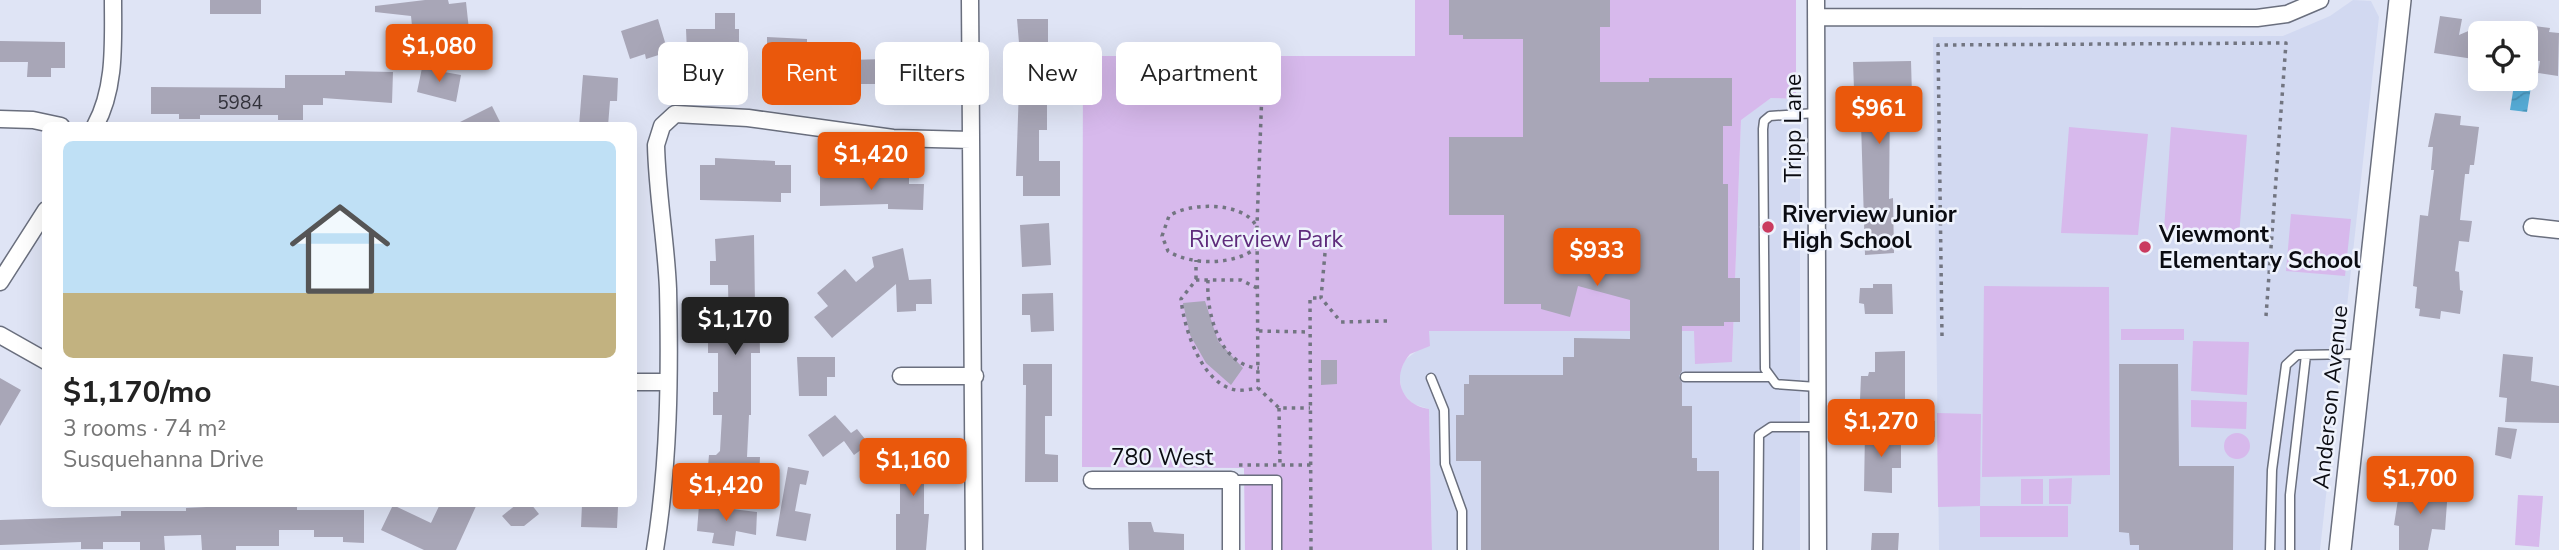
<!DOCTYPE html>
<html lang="en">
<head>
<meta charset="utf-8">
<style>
	:root { --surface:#fff; --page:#f2f2f2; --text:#222; --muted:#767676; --accent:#ea580c }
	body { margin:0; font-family:"Nunito Sans",sans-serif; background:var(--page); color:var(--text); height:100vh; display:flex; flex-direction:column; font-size:26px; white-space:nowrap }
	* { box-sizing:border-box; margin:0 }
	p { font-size:23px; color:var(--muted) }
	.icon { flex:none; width:38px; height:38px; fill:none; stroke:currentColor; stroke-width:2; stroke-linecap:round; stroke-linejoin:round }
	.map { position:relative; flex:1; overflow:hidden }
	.drawer { position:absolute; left:42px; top:122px; width:595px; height:385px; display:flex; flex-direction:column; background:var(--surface); border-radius:10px; box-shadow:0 7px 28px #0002 }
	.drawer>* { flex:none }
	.hud { position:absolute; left:658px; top:42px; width:665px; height:63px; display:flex; gap:14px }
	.tools { position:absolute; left:2468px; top:21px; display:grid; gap:14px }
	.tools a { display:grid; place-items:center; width:70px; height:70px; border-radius:10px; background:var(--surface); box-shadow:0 7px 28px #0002; font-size:35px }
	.price { position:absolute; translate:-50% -60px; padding:0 16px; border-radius:7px; background:var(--accent); color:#fff; font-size:23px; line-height:46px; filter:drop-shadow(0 2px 4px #0008) }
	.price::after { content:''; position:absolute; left:50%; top:42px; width:21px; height:16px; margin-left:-10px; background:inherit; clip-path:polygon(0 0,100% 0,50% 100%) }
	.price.on { background:#222; color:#fff }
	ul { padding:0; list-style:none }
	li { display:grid; align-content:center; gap:14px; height:371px; padding:0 21px }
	li span { display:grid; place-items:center; height:217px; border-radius:10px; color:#555 }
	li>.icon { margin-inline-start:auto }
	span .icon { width:126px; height:126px; fill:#fffc; stroke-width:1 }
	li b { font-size:30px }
	.pill { padding:0 24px; border-radius:10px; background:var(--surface); box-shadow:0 7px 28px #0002; font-size:24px; line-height:63px }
	.pill.on { background:var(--accent); color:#fff }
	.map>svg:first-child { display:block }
	.built { fill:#d2d9f1 }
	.park { fill:#d7b9ec }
	.water { fill:url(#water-waves) }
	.building { fill:#a8a6b7 }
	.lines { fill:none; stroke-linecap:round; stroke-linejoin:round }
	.lane-casing { stroke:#6a6f7e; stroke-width:11 }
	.street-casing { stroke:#6a6f7e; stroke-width:19 }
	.secondary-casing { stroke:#6a6f7e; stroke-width:24 }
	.path { stroke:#727581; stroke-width:3.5; stroke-dasharray:3.5 5; stroke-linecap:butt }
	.lane { stroke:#fff; stroke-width:8 }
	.street { stroke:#fff; stroke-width:16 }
	.secondary { stroke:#fff; stroke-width:21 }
	.poi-dot { fill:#ca3b60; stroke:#eef2fc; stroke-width:2.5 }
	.labels { text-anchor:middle; stroke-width:5; stroke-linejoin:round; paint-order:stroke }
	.number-label { font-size:19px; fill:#32323b }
	.street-label { font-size:23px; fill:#0b0c12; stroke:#eef2fc }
	.poi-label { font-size:23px; font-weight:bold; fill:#0b0c12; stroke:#eef2fc; text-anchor:start }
	.park-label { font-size:23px; fill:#5e2b7b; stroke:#eef2fc }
</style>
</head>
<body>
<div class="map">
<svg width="2559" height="550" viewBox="0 0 2559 550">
	<defs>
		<pattern id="water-waves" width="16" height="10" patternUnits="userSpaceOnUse" patternTransform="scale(1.75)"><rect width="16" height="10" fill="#57aed9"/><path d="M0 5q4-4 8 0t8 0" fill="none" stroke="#4a94b9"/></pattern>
	</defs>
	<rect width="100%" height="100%" fill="#dfe4f5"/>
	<path class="built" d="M2353,0L2371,1L2379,17L2320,550H1939L1933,37L2283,36L2330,16Z
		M1771,98L1796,99L1800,124V550H1432L1429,409L1413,404L1402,392L1399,374L1405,360L1422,347L1429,331H1694L1732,362L1741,119Z"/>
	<path class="park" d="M1415,0H1796V99L1771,98L1741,120L1732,362L1695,364L1694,331H1429L1430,346L1410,354C1391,376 1400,405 1429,409L1432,550H1245L1244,468L1082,467L1083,56H1415Z
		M2069,127L2148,134L2138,235L2061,233Z
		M2171,127L2247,135L2239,236L2164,230Z
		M2291,214L2351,219L2345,276L2286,271Z
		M1984,286L2109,287L2110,475L1982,477Z
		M2121,329H2184V340H2121Z
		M2193,341L2249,342L2247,395L2191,391Z
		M2191,400L2247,402L2246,429L2191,427Z
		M1937,413L1981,414L1980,506H2068V537H1980V506L1938,507Z
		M2224 446a13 13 0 1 1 26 0a13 13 0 1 1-26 0Z
		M2072,478L2071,504H2049V479Z
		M2021,479H2043V504H2021Z
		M2518,495L2543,496L2539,547L2515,545Z"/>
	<path class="water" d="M2525,73L2533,74L2527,112L2510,110L2515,79H2525Z"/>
	<path class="building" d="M210,0H261V14H210Z
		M425,0H448L449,4L466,2L469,30L413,36L411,16L375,12V6Z
		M1449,0H1610V27H1600V82H1649V78H1732V126H1723V184H1728V278H1740V322H1724V326H1682V371L1679,376L1682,383V406H1692V458H1697V471H1719V550H1481V461H1456V415H1464V384H1469V375H1563V357H1574V338L1630,339V300L1578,286L1570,317L1541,309V304H1504V215H1449V137H1523V39H1463V35H1449Z
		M715,13H735V29H739V59H715V56H705V53H687L686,29H715Z
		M2440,16L2462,19L2459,35L2480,26V60L2434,53Z
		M658,19L668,52L646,59L645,54L630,59L621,31Z
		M1017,19H1048V54L1020,55Z
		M2527,25L2550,28L2549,32L2559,33L2558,76L2538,73L2540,61L2525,59Z
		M767,37L807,39V49H851V60L884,59V54L926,55V89H907V94L883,93V84H826V73L784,71V63H767Z
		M0,41L65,42V68H51V77H27L28,62H0Z
		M1911,61L1912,96H1890L1889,199L1893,198L1894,253L1865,255L1860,89H1854L1853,62Z
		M422,68L461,75L456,102L417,92Z
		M345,71L393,72L392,103L323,98V105H303V120H278V115H200V119H179V114H151V87L285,88V75H345Z
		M583,75L618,78L617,101H610L608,126H579Z
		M1019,87H1047V130H1039V161H1060V196H1023V176H1016Z
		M492,106L502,126H452Z
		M2435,113L2461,116L2460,125L2479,127L2474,165H2470L2469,174H2465L2460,220L2472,221L2469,242L2459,241L2455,271L2459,272L2460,290L2463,291L2460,314L2441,311L2440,319L2419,316L2420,309L2415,308L2417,287L2413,286L2420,215L2428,216L2434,170H2431L2433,147H2428Z
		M715,158L775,161V165H791V193H781V202L700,200V165H715Z
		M820,176L909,178V184H924L923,210L888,209V204L820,206Z
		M1049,223L1051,265L1022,267L1020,225Z
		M754,235L755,306H759L760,353H751V415H749L747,457H760L759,480L707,477L709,455H716L720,451L722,415H713V392H718V353H708V328H729L728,285H710V261H716L715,239Z
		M903,248L909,280L931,279L932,304H916V311L897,312L896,284L832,338L814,317L828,306L817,293L845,269L856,282L874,267L872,257Z
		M1873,284H1892L1893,314H1865L1864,304L1859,303L1860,288H1873Z
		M1053,293L1054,331L1031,332L1030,315H1022V294Z
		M1205,301L1218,341L1243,368L1231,385L1206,363L1190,335L1183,303Z
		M1905,351V400H1860L1861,376H1868L1869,372H1875V352Z
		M2503,354L2533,357L2531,381L2559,386V423L2505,422L2507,398L2499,397Z
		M797,357H835V377H827V396H799Z
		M1321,360H1337V384L1321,385Z
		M1023,364H1052V416H1045V454L1058,455V482H1025L1026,385H1023Z
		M2119,364H2178L2179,466H2234L2233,550H2139V545H2130L2129,533L2119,532Z
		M0,378L21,390L0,426Z
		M835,415L851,433L857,429L869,444L854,455L844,441L823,457L808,435Z
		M1908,420L1935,421V437L1907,436Z
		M2498,427L2517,429L2511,459L2495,455Z
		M1901,430V468H1892V493L1864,491L1865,431Z
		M900,444H930V468L928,479H924V514H929L926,550H896V514H900Z
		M788,467L809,471L806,485L800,484L795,511L811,514L806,541L776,536Z
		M2408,485L2448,489L2445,530L2432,529L2428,550H2399V526L2394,525L2399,493H2407Z
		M440,504H477L456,550H424L381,530L393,505L431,523Z
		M517,504H531L539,514L524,526H511L502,516Z
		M582,504L618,507L617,528L581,527Z
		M247,505L297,506V510H364V543L343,542V537H314V530H279V546H236V550H202L201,535L164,536L165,550H140V542H103V549H81V542L0,545V520L121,516V511H186V508Z
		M699,505L757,512L756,535L736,531L734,546L712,543L714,533L697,531Z
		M1128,522H1151L1154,532L1184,534V550H1129Z
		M1872,533H1899L1898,550H1871Z"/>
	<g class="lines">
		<defs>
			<path id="lane" d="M1816,113L1770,116L1764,121L1763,129L1765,369L1776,384L1817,387
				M1685,377H1768
				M1431,378L1444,410L1445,464L1462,511V550
				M1231,480H1277V550
				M1758,550L1759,435L1771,427H1817
				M2270,550L2272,470L2286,365L2297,355L2359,354
				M2290,550V495L2306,355"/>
			<path id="street" d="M970,0L974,550
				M1816,0L1818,550
				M1816,17L2257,18L2287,14L2320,0
				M0,119L33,120L61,126
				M95,126C116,88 113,42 113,0
				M2532,227L2559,230
				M0,282L46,210
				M0,335L46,361
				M901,376H975
				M634,382H668
				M1092,480H1231V550
				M655,550C669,464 670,376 668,289C666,241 657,193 656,145L662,126L675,114L748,118L893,138L971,140"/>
			<path id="secondary" d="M2340,550L2400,0"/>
		</defs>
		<use href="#lane" class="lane-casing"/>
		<use href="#street" class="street-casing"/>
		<use href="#secondary" class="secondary-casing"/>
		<path class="path" d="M1205,59L1263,63L1257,225L1258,388L1279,408H1310
			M1255,224C1241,202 1190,202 1169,216L1162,236L1168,251C1191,266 1235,265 1256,248
			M1325,253L1321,298L1341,322L1387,321
			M1196,279V260
			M1208,280C1206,312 1219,366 1259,368
			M1257,288L1241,280H1196L1181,299C1184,328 1201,384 1236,390C1243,391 1252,389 1258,388
			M1259,331L1309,332
			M1942,336L1938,45L2286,43L2266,316
			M1279,408L1280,465
			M1239,465H1311
			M1311,550L1310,298H1321"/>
		<use href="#lane" class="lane"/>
		<use href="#street" class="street"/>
		<use href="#secondary" class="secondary"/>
	</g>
	<g class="poi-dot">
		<circle cx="1768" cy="227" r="7"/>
		<circle cx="2145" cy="247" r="7"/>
	</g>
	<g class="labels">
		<g class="number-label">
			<text x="240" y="109">5984</text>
		</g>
		<g class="street-label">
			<text transform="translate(1793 128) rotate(-90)" y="8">Tripp Lane</text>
			<text transform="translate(2330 397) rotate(-84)" y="8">Anderson Avenue</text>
			<text x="1162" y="465">780 West</text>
		</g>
		<g class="poi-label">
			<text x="1782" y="222">Riverview Junior<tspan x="1782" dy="26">High School</tspan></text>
			<text x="2159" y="242">Viewmont<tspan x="2159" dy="26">Elementary School</tspan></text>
		</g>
		<g class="park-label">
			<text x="1266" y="247">Riverview Park</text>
		</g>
	</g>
</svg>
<div class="tools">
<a><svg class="icon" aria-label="locate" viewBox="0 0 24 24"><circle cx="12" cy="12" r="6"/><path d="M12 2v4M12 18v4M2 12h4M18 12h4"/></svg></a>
</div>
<b class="price" style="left:439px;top:84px">$1,080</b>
<b class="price" style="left:1879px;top:146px">$961</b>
<b class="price" style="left:871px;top:192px">$1,420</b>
<b class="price" style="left:1597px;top:288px">$933</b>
<b class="price on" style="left:735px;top:357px">$1,170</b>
<b class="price" style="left:1881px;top:459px">$1,270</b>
<b class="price" style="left:913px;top:498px">$1,160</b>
<b class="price" style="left:2420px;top:516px">$1,700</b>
<b class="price" style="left:726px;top:523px">$1,420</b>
<div class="hud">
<a class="pill">Buy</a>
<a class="pill on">Rent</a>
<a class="pill">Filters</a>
<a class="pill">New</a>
<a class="pill">Apartment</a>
</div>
<section class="drawer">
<ul>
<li><span style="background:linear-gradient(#bfe0f5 70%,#c2b280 0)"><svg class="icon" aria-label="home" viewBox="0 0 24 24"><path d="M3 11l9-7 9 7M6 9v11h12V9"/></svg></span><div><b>$1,170/mo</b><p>3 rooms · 74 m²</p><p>Susquehanna Drive</p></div></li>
</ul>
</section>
</div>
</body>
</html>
